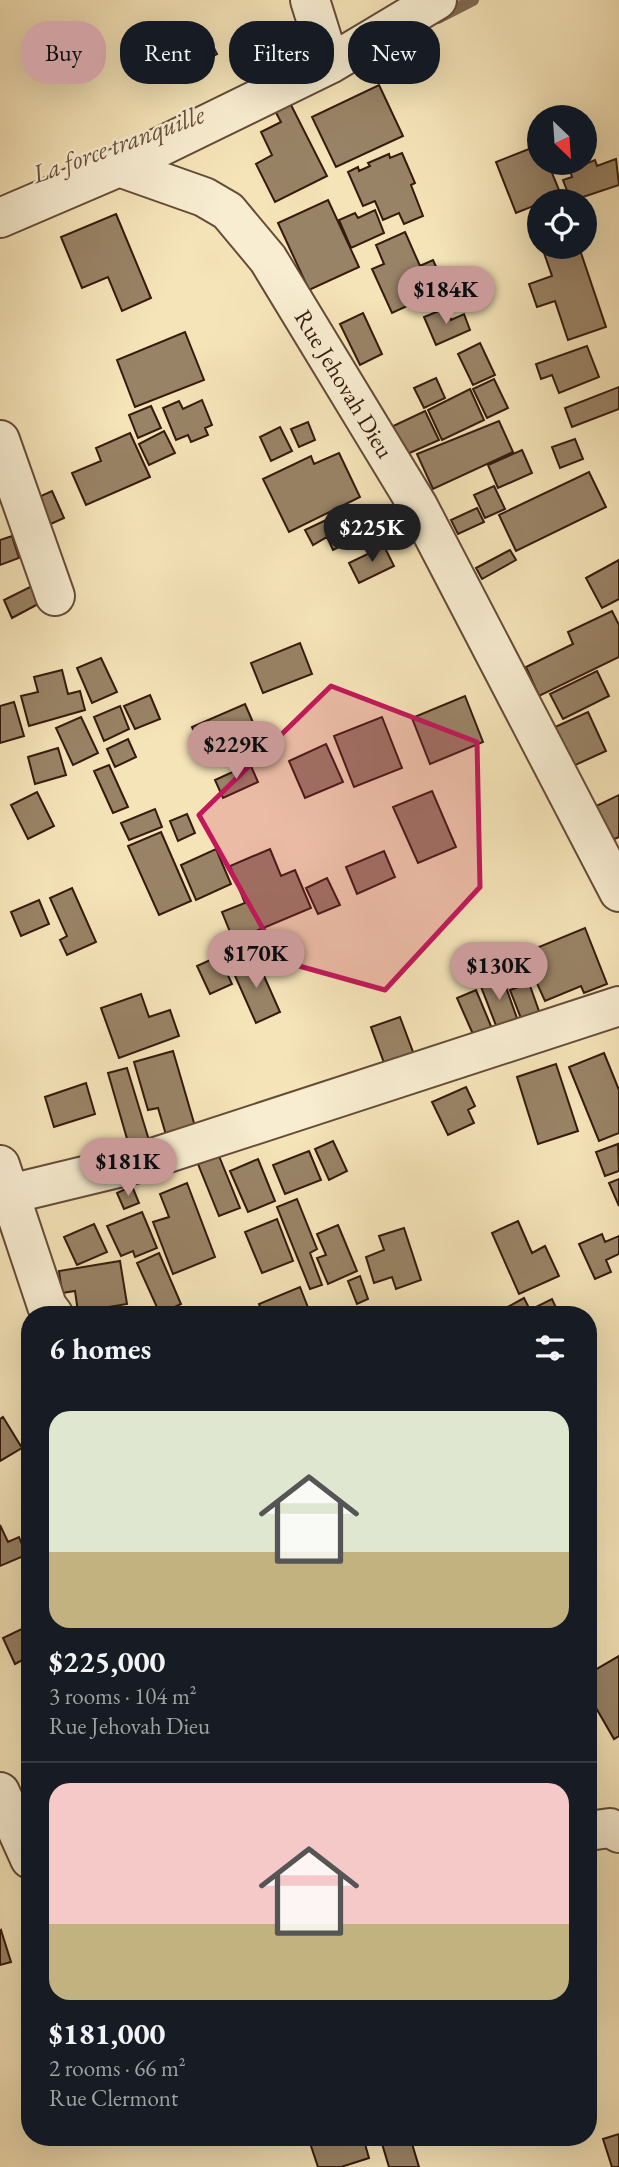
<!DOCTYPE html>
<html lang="en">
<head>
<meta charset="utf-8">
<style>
	:root { --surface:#171b24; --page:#242831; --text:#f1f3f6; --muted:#9ea1a6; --line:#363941; --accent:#c59692 }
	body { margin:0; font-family:"EB Garamond",serif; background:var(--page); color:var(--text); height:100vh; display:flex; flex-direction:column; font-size:26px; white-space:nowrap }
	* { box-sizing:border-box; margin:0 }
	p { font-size:23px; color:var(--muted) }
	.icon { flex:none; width:38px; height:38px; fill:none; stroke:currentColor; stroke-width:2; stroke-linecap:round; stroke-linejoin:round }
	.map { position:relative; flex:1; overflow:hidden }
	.details { position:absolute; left:21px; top:1306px; width:576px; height:840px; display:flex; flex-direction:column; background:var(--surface); border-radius:28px; box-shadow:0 7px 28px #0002 }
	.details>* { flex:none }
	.guide { position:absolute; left:21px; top:21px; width:578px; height:63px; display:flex; gap:14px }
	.needle { width:46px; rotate:155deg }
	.tools { position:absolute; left:527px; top:105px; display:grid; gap:14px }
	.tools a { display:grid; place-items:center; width:70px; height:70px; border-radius:50%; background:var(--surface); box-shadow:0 7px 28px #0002; font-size:35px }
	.price { position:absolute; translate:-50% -60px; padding:0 16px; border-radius:24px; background:var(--accent); color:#111; font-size:23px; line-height:46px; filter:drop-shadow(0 2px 4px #0008) }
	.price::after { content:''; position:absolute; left:50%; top:42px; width:21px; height:16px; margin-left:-10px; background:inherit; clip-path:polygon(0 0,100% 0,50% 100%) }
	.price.current { background:#222; color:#fff }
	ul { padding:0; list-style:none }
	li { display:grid; align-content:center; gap:14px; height:371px; padding:0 28px }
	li+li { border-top:2px solid var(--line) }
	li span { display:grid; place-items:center; height:217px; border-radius:21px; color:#555 }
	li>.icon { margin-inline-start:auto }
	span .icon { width:126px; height:126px; fill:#fffc; stroke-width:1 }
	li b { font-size:30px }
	h2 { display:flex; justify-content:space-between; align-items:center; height:84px; padding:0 28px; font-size:30px }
	.pill { padding:0 24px; border-radius:28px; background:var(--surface); box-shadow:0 7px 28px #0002; font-size:24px; line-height:63px }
	.pill.current { background:var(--accent); color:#111 }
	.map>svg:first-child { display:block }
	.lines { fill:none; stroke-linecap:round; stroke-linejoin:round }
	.stream { stroke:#816a51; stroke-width:12 }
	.building { fill:#998366; stroke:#351a0d; stroke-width:2 }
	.minor-casing { stroke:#654c38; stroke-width:42 }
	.minor { stroke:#f8edd1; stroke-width:38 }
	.marked { fill:#c2185b; fill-opacity:0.2; stroke:#c2185b; stroke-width:5; stroke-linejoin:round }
	.labels { text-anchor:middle; stroke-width:5; stroke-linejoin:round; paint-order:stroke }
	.street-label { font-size:24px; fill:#351a0d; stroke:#f8edd1 }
	.water-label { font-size:26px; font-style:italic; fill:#684f3a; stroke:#f8edd1 }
</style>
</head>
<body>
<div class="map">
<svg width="619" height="2167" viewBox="0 0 619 2167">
	<rect width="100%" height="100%" fill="#f5e4b8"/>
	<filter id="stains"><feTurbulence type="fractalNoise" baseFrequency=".00286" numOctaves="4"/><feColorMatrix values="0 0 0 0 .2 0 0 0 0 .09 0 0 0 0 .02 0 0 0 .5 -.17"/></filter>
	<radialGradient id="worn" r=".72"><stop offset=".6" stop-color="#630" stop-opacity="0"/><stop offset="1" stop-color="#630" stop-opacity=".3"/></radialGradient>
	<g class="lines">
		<path class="stream" d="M438,18L473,0"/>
	</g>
	<path class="building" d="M210,40L217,54L183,72L176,58Z
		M379,85L403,136L336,167L312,117Z
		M289,101L327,176L275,202L256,164L272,155L261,132L281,122L274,109Z
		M539,145V163H548L561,195L516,213L496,162Z
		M402,153L415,183L411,185L423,216L404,224L399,213L383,220L375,201L363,206L348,172L358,167L359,171L370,166L368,163L389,154L390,158Z
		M616,159L619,185L571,201L563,180L572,177L570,170L595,160L597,166Z
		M328,200L359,267L309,290L278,223Z
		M375,210L384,233L351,248L339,220L355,213L358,218Z
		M116,214L151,298L122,311L108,277L82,288L61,237Z
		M405,232L420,266L433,260L446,288L392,313L372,269L384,264L376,245Z
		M564,247H579L606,327L568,340L555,301L537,307L529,284L552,276L544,253Z
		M446,308L451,320L464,314L470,330L436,345L424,317Z
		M363,313L382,354L360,365L340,324Z
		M185,332L204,380L135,407L117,360Z
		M480,343L495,375L473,385L458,354Z
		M587,346L599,377L559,393L552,375L541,379L536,364Z
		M436,378L445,398L424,408L414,388Z
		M494,379L508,408L487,418L473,389Z
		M619,387V409L572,427L565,408Z
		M470,389L484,420L442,440L428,410Z
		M202,400L212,425L205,428L208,435L191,442L188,435L176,440L163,408L179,401L183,409Z
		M151,406L161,428L138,438L129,415Z
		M425,411L439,440L403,456L389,428Z
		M499,421L513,452L433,489L417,454Z
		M308,422L315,440L299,447L291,429Z
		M280,427L292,451L271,461L260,437Z
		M164,431L175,453L149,465L139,444Z
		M130,433L150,477L86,505L72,473L101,461L96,448Z
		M575,439L583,459L560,468L552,447Z
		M522,450L532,473L498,488L488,465Z
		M339,453L360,497L289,532L263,479L311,456L314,464Z
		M589,472L606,507L516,551L499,515Z
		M494,486L505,509L485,518L474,495Z
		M52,491L64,518L42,528L30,501Z
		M477,508L484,522L458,534L451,520Z
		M347,510L355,527L370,519L376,529L333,550L327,537L313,545L305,530Z
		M12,536L19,558L0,565V540Z
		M384,546L394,566L359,583L349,563Z
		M510,550L516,560L482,579L476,568Z
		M619,560V599L602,608L586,578Z
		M32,586L40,603L12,618L4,600Z
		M612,611L619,625V657L539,696L526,667L573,644L568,632Z
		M300,643L312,674L263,693L251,663Z
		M101,658L117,692L92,703L77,668Z
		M62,670L68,694L80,691L85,710L29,726L21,696L38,692L34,677Z
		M597,671L609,696L563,719L550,694Z
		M150,695L160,719L135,729L124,706Z
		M465,696L483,742L430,764L412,718Z
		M14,702L24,736L0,743V706Z
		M245,704L255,727L201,750L192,727Z
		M120,706L129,729L104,741L94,717Z
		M588,712L606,751L562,771L544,732Z
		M81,717L98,753L73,765L56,728Z
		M382,717L402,768L354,787L334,736Z
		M128,739L136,757L115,767L107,749Z
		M326,744L343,782L305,798L289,761Z
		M58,748L66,775L35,784L28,757Z
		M250,764L258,782L223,798L215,780Z
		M109,765L128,807L113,813L94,771Z
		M432,791L456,847L418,863L393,807Z
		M37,792L54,826L28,839L11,805Z
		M619,795V837L608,842L592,808Z
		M155,809L162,827L129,840L121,823Z
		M187,814L195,833L178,841L170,821Z
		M161,832L191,901L159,915L128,846Z
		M216,849L231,884L196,900L181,865Z
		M270,849L281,876L295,870L311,908L256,931L264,949L241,959L222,912L245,903L230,866Z
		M384,851L395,877L357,894L346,867Z
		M327,878L340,905L318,914L306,888Z
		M72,888L96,942L67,955L60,940L67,936L50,898Z
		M39,900L49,924L21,936L11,912Z
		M585,928L607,984L584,993L581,986L545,1001L535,979L515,987L505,961Z
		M219,956L232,984L210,994L197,966Z
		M497,956L503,972L483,979L477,964Z
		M256,958L280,1012L256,1023L232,969Z
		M502,976L518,1021L497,1028L480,984Z
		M529,983L540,1014L522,1021L510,990Z
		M476,990L498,1043L480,1050L457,998Z
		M141,994L149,1017L170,1010L179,1036L119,1058L101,1008Z
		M400,1017L416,1060L387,1071L371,1027Z
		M173,1051L199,1140L170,1148L158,1108L148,1110L134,1062Z
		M604,1053L619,1090V1133L599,1141L569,1067Z
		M556,1064L578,1131L538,1144L517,1077Z
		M127,1068L152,1150L132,1156L108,1073Z
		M86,1083L95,1114L54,1127L45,1097Z
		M466,1087L475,1106L468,1110L474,1123L448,1135L432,1102Z
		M333,1141L347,1171L329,1180L315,1149Z
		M618,1144L619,1171L605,1176L596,1152Z
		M309,1151L321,1180L285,1194L273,1165Z
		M219,1156L240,1208L219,1216L198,1164Z
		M258,1159L275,1201L248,1212L230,1171Z
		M619,1179V1206L609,1183Z
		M187,1183L215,1257L173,1274L153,1222L169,1217L160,1194Z
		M132,1186L139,1203L124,1209L117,1193Z
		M297,1199L317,1249L310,1253L322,1285L310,1289L277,1207Z
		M142,1212L157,1248L135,1257L133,1251L121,1256L107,1226Z
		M277,1219L293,1261L262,1273L245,1232Z
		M518,1221L532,1253L545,1246L559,1276L519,1294L492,1233Z
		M94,1224L107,1252L77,1265L64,1237Z
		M338,1225L357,1271L328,1284L317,1258L326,1255L317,1234Z
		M404,1228L421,1280L396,1289L392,1277L374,1283L366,1257L384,1250L379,1236Z
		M602,1234L605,1242L619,1236V1254L606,1260L611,1272L595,1279L579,1244Z
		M159,1253L181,1304L160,1314L137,1263Z
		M120,1261L127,1304L78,1312L75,1291L62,1293L59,1271Z
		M360,1276L368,1299L357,1304L348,1281Z
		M300,1287L309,1310L298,1314H263L259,1304Z
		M524,1298L530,1310L552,1299L559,1314H495Z
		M3,1417L22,1448L0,1461V1419Z
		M0,1525L8,1542L19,1537L26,1555L0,1566Z
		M30,1625V1656L15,1664L3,1638Z
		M619,1656V1736L614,1739L588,1694V1674Z
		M1,1930L11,1962L0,1965V1931Z
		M619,2134V2167H612L603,2139Z
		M308,2137H363L369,2158L341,2167H318Z
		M380,2137H410L419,2167H389Z"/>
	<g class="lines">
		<defs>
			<path id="minor" d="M310,0L330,64
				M119,167L204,197L228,211L268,259L418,506L619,892
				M0,218L119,167L330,64L437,0
				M0,440L55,596
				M0,1165L47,1306L53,1314
				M10,1194L134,1164L619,1006
				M0,1792L30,1859
				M588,1831L610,1828L619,1833"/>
		</defs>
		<use href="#minor" class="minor-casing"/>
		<use href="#minor" class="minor"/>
	</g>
	<path class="marked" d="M331,686L477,742L480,887L385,990L281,961L199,815Z"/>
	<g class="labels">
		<g class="street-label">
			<text transform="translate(344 384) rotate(59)" y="8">Rue Jehovah Dieu</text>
		</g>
		<g class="water-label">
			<text transform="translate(118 144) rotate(-20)" y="9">La force tranquille</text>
		</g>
	</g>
	<rect width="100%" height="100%" filter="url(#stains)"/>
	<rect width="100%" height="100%" fill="url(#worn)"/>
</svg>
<div class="tools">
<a><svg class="needle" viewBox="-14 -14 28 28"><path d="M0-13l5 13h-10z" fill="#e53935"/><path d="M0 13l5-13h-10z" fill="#9ea1a6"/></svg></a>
<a><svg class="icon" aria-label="locate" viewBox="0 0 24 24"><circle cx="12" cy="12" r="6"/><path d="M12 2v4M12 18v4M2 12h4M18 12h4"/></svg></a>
</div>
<b class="price" style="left:446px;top:326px">$184K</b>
<b class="price current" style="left:372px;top:564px">$225K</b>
<b class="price" style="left:236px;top:781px">$229K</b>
<b class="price" style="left:256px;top:990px">$170K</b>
<b class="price" style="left:499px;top:1002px">$130K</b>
<b class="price" style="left:128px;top:1198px">$181K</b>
<div class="guide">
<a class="pill current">Buy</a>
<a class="pill">Rent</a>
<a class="pill">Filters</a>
<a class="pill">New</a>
</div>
<section class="details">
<h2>6 homes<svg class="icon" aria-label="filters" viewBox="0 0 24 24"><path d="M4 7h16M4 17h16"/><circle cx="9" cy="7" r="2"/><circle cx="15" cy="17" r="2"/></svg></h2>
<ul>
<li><span style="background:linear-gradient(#dfe7d0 65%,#c2b280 0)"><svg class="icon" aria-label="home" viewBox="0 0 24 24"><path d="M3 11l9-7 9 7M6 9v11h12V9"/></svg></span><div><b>$225,000</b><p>3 rooms · 104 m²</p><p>Rue Jehovah Dieu</p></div></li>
<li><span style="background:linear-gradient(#f6c9c9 65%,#c2b280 0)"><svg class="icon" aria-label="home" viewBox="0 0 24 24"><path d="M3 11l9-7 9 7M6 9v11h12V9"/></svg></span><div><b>$181,000</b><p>2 rooms · 66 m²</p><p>Rue Clermont</p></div></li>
</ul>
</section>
</div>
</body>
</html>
